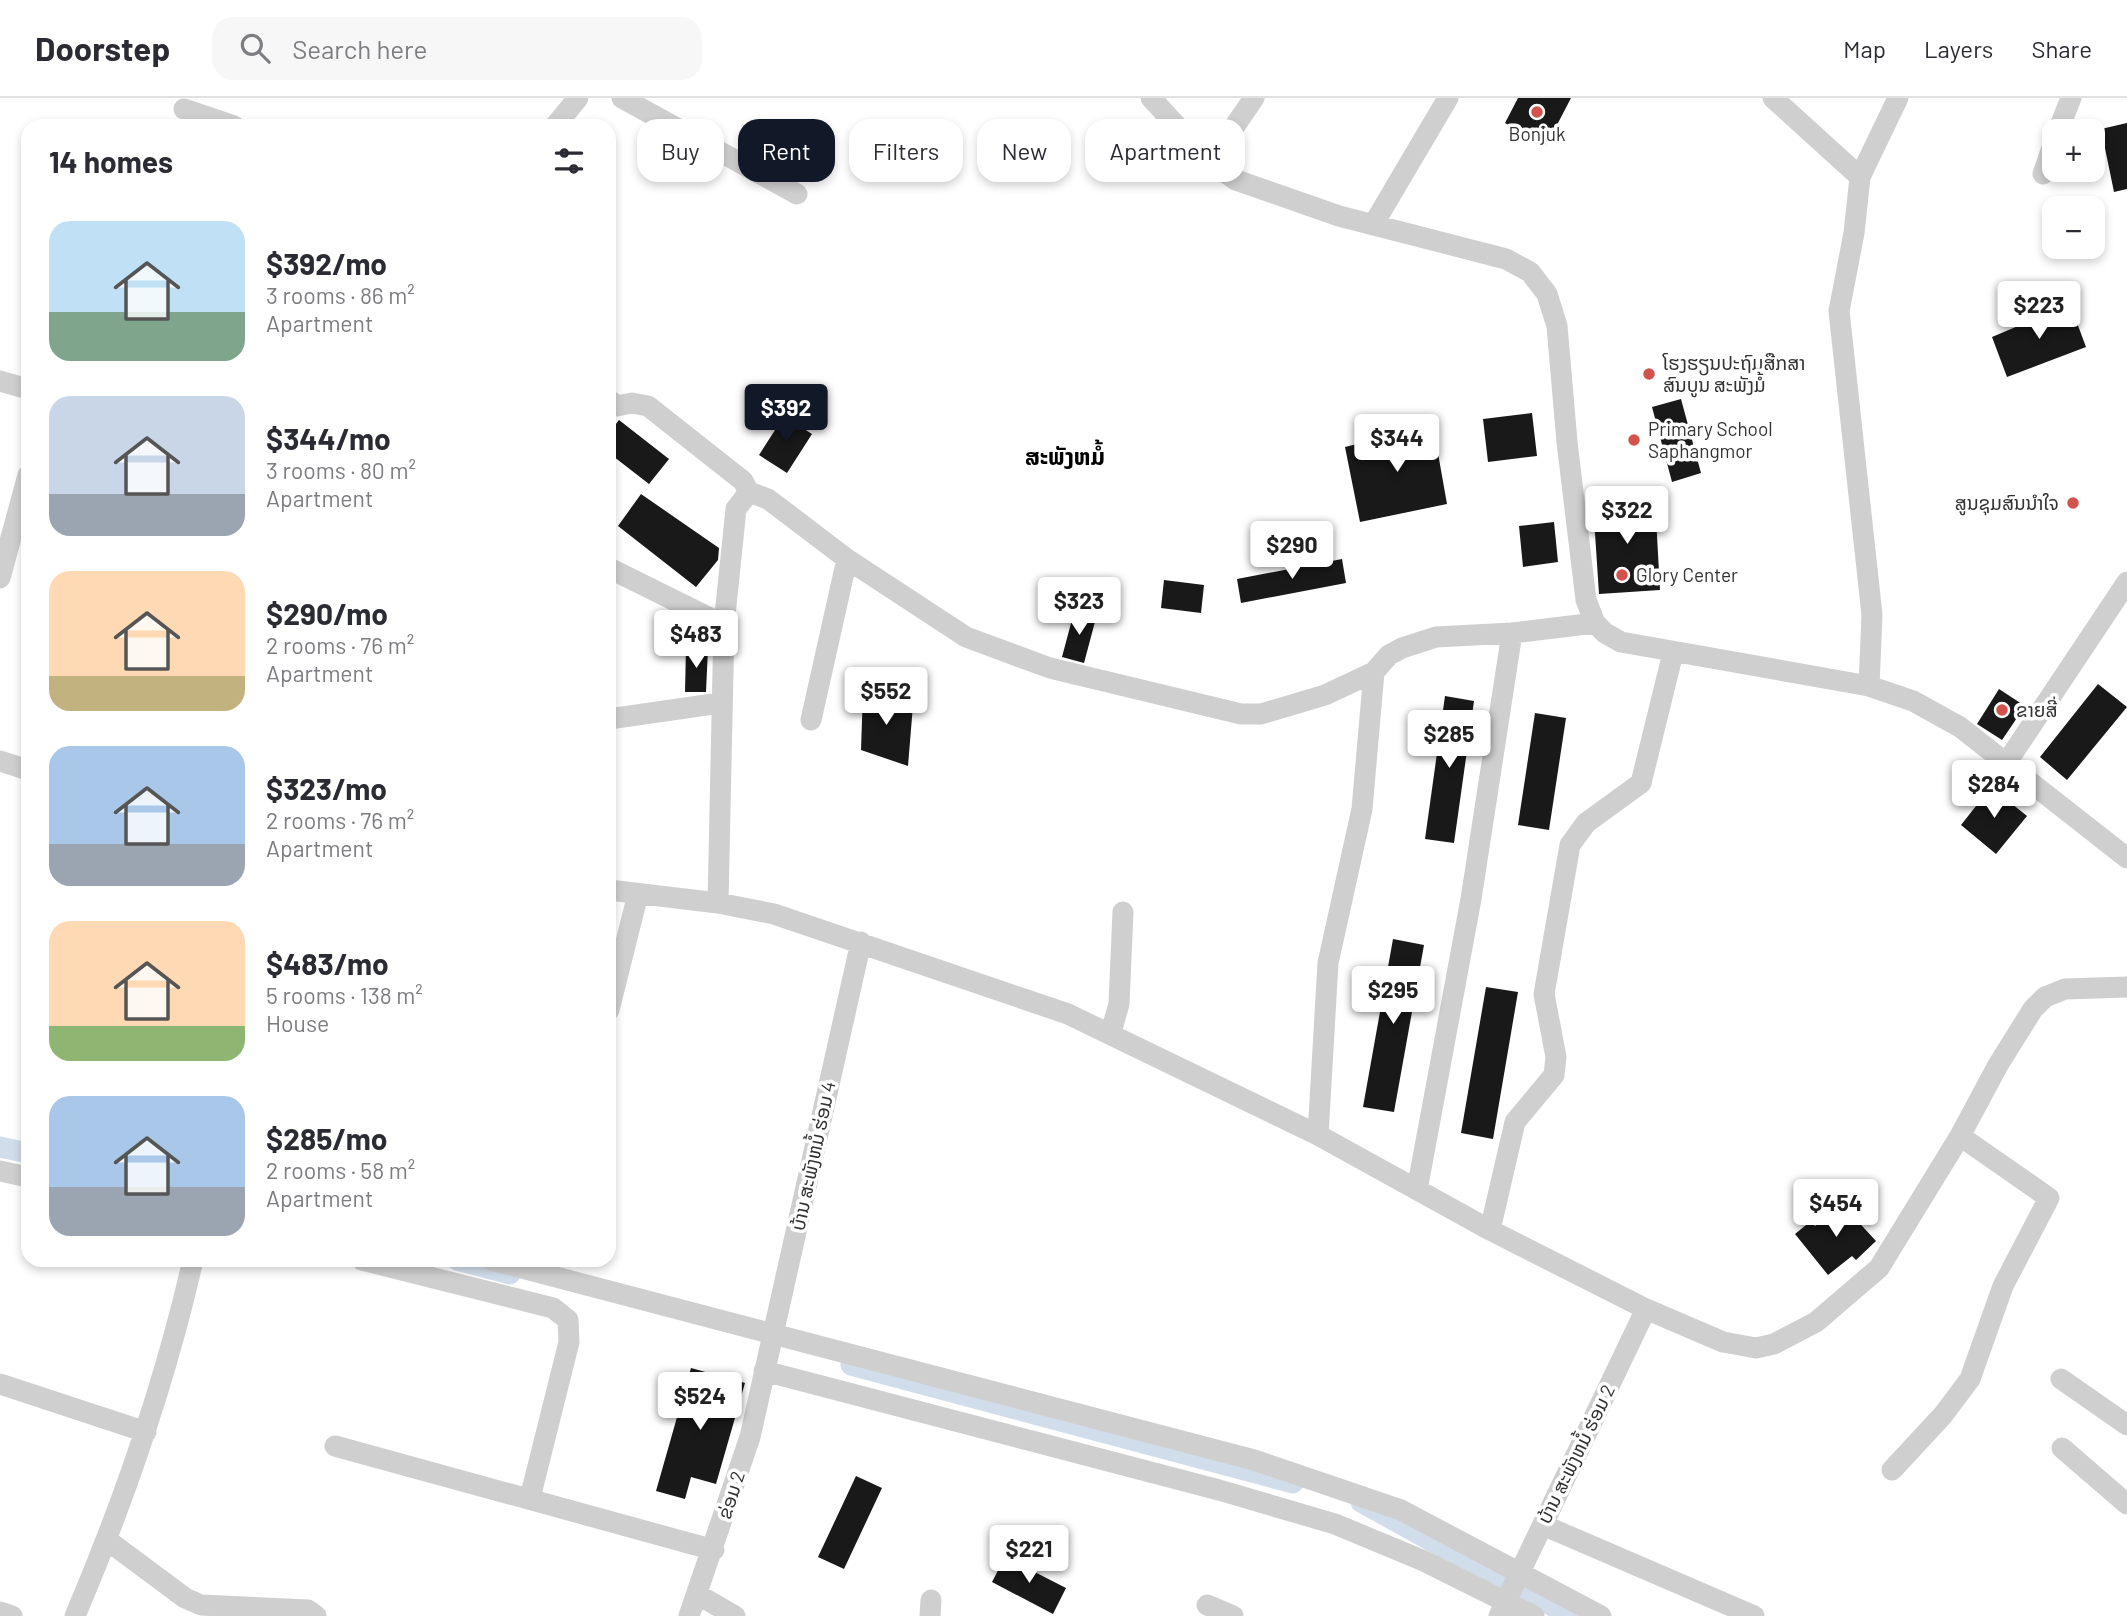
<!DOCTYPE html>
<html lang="en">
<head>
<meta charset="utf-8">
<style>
	:root { --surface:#fff; --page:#f7f7f7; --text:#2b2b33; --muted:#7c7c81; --line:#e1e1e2; --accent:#111827 }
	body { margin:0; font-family:Barlow,"Noto Sans Lao",sans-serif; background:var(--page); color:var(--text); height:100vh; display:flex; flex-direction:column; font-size:26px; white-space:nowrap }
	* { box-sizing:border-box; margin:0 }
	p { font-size:23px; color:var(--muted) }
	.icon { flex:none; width:38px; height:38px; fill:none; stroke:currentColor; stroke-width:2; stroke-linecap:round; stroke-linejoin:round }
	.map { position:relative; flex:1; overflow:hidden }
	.side { position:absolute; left:21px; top:21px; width:595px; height:1148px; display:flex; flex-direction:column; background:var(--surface); border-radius:21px; box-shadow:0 4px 10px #0003 }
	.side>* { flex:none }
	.guide { position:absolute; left:637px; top:21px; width:665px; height:63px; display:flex; gap:14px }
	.fabs { position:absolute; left:2042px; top:21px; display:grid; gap:14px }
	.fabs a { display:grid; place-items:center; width:63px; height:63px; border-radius:14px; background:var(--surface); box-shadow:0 4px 10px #0003; font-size:35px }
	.price { position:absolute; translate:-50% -60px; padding:0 16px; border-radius:7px; background:#fff; color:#222; font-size:23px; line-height:46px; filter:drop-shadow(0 2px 4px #0008) }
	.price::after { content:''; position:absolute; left:50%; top:42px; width:21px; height:16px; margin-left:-10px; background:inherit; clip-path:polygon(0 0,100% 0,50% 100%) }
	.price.current { background:var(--accent); color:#fff }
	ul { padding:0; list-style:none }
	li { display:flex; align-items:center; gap:21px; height:175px; padding:0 28px }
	li span { display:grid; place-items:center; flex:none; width:196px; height:140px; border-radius:21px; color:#555 }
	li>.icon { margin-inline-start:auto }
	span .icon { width:84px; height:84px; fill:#fffc; stroke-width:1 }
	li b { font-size:30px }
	h2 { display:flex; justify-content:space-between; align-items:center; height:84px; padding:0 28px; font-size:30px }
	.tag { padding:0 24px; border-radius:21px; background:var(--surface); box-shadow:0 4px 10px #0003; font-size:24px; line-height:63px }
	.tag.current { background:var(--accent); color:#fff }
	header { display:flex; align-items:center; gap:42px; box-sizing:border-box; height:98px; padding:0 35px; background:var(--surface); border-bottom:2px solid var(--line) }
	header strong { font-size:33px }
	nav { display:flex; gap:38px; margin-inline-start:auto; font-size:24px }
	.search { width:490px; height:63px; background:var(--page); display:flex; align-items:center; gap:18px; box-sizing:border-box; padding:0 24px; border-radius:21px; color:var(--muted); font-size:26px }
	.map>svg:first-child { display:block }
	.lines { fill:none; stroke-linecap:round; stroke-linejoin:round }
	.canal { stroke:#d1ddea; stroke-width:21 }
	.building { fill:#191919 }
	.minor { stroke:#cfcfcf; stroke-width:21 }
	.poi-dot { fill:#d2534b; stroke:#fff; stroke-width:2.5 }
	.labels { text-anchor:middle; stroke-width:7; stroke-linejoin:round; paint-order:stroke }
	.poi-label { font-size:19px; fill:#323232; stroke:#fff; text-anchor:start }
	.street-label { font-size:19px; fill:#323232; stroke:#fff }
	.quarter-label { font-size:23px; font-weight:bold; fill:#000; stroke:#fff }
</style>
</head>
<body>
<header>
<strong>Doorstep</strong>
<div class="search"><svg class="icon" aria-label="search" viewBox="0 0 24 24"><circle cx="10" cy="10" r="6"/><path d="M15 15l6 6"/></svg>Search here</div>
<nav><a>Map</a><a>Layers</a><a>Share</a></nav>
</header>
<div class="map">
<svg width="2127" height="1518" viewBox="0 0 2127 1518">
	<rect width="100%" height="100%" fill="#fff"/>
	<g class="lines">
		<path class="canal" d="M0,1049L28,1055
			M457,1162L510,1176
			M851,1267L1293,1385
			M1361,1404L1500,1481
			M1526,1494L1571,1518"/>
	</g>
	<path class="building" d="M1518,0H1571L1546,48L1505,25Z
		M2127,25V91L2114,94L2101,31Z
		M2070,206L2086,249L2007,279L1992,239Z
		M1681,301L1701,375L1672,384L1652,309Z
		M1532,315L1537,358L1488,364L1483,321Z
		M784,318L812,336L787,375L759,357Z
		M619,322L669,361L649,386L609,355V335Z
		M1433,327L1447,406L1360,424L1345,349Z
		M641,396L719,450L718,462L696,489L618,428Z
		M1655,401L1660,492L1599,496L1593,405Z
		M1554,424L1558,464L1523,469L1519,428Z
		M1342,461L1346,485L1241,505L1237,481Z
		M1164,482L1204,487L1201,515L1161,510Z
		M1074,514L1096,520L1084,565L1062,559Z
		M686,550H708L706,594H685Z
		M2098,586L2127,609L2067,682L2040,659Z
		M1999,591L2025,608L2002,642L1977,626Z
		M863,592L913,607L908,668L861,652Z
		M1445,598L1474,603L1454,745L1425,741Z
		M1535,615L1566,620L1549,732L1518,727Z
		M1991,689L2027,718L1996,756L1961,727Z
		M1393,841L1424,847L1394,1014L1363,1009Z
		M1486,889L1518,894L1493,1041L1461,1035Z
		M1840,1104L1876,1143L1856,1162L1852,1158L1828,1177L1795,1136L1811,1123L1815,1128Z
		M691,1270L745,1285L716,1386L691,1379L685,1401L656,1393Z
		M856,1378L882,1390L844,1471L818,1459Z
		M1005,1459L1066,1490L1053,1516L992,1484Z"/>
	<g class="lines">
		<path class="minor" d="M622,0L797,96
			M1151,0L1210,64L1236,82L1339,118L1506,161L1530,174L1547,196L1557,228L1567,344L1586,502L1595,525L1605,535L1621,544L1869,588L1913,603L1960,629L2127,760
			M1773,0L1860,79
			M184,11L234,28
			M555,28L578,0
			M2058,33L2071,0
			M1210,64L1254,0
			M2043,76L2054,44
			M1373,127L1448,0
			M0,283L28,291
			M609,302L617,308L632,305L648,308L743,383L749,394
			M609,470L724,527
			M0,480L28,377
			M1869,588L1872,517L1839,213L1854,135L1860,79L1898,0
			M609,621L720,605
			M811,622L847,461
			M0,663L28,672
			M2005,667L2127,484
			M609,792L718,805L774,816L1068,916L1318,1037L1490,1132L1646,1211L1723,1244L1756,1250L1774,1246L1816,1224L1879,1170L1960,1038L1998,967L2033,911L2045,899L2065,891L2127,889
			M718,805L724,527L736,411L749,394L768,401L847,461L966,539L1050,570L1241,616H1261L1325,597L1374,574L1389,557L1402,550L1436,539L1512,535L1595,525
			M609,912L638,796
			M1111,934L1119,906L1123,814
			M1318,1037L1328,865L1362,711L1374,574
			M0,1073L28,1079
			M1417,1092L1471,801L1512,535
			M1490,1132L1515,1024L1554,977L1556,959L1544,896L1570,747L1586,725L1641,685L1673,555
			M362,1162L553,1210L568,1222L569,1244L530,1400
			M491,1162L1254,1362L1401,1412L1601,1518
			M764,1273L1219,1392L1335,1426L1424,1463L1534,1518
			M2061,1281L2127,1327
			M0,1286L146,1334
			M335,1348L714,1452
			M2062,1350L2127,1406
			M1892,1372L1943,1317L1970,1281L2003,1188L2049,1100L1960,1038
			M1543,1427L1754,1518
			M107,1442L185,1500L201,1507L308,1512L316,1518
			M697,1496L735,1518
			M1207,1507L1233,1518
			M0,1514L12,1518
			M75,1518C124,1403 165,1285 193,1162
			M689,1518L750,1339L861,844
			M930,1518L931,1502
			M1499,1518L1646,1211"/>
	</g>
	<g class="poi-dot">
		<circle cx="1537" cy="14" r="7"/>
		<circle cx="1649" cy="276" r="7"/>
		<circle cx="1634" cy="342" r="7"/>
		<circle cx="2073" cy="405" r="7"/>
		<circle cx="1622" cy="477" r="7"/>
		<circle cx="2002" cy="612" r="7"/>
	</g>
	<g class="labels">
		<g class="poi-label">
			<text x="1537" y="43" text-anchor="middle">Bonjuk</text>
			<text x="1663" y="272">ໂຮງຮຽນປະຖົມສືກສາ<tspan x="1663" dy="22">ສົນບູນ ສະພັງມໍ້</tspan></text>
			<text x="1648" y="338">Primary School<tspan x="1648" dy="22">Saphangmor</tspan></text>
			<text x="2059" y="412" text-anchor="end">ສູນຊຸມສົນນຳໃຈ</text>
			<text x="1636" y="484">Glory Center</text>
			<text x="2016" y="619">ຂາຍສີ່</text>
		</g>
		<g class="street-label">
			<text transform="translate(813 1058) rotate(-78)" y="7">ບ້ານ ສະພັງຫມໍ້ ຮ່ອມ 4</text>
			<text transform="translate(1576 1356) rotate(-64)" y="7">ບ້ານ ສະພັງຫມໍ້ ຮ່ອມ 2</text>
			<text transform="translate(731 1397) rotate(-72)" y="7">ຂ່ອມ 2</text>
		</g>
		<g class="quarter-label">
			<text x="1065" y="367">ສະພັງຫມໍ້</text>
		</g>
	</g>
</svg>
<div class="fabs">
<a>+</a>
<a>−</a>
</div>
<b class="price" style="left:2039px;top:243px">$223</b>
<b class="price current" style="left:786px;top:346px">$392</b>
<b class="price" style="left:1397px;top:376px">$344</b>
<b class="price" style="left:1627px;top:448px">$322</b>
<b class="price" style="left:1292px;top:483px">$290</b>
<b class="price" style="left:1079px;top:539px">$323</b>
<b class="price" style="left:696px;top:572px">$483</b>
<b class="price" style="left:886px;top:629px">$552</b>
<b class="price" style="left:1449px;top:672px">$285</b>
<b class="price" style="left:1994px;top:722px">$284</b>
<b class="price" style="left:1393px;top:928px">$295</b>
<b class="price" style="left:1836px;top:1141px">$454</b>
<b class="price" style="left:700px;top:1334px">$524</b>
<b class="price" style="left:1029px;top:1487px">$221</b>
<div class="guide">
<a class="tag">Buy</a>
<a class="tag current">Rent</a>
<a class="tag">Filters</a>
<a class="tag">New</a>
<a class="tag">Apartment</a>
</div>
<section class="side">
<h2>14 homes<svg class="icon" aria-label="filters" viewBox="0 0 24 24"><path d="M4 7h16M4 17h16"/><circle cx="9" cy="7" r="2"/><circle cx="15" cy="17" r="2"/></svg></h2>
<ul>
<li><span style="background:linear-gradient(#bfe0f5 65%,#7fa58c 0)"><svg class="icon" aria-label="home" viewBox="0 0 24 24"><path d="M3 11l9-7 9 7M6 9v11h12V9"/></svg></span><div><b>$392/mo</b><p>3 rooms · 86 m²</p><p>Apartment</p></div></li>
<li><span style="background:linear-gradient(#c9d6e8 70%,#9aa5b1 0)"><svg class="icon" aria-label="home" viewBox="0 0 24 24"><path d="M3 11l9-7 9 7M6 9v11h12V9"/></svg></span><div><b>$344/mo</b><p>3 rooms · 80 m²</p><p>Apartment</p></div></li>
<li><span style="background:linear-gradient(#ffd9b3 75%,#c2b280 0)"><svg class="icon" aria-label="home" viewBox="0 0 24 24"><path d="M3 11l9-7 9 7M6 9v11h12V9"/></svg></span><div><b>$290/mo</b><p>2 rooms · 76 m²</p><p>Apartment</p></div></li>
<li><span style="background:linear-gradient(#a9c7e8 70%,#9aa5b1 0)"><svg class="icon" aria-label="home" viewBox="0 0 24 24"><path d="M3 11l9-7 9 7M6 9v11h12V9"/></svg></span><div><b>$323/mo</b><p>2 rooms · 76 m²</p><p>Apartment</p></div></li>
<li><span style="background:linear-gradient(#ffd9b3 75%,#8fb573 0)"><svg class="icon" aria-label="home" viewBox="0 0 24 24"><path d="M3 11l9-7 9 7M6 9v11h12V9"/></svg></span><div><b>$483/mo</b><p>5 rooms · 138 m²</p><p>House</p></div></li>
<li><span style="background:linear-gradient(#a9c7e8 65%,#9aa5b1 0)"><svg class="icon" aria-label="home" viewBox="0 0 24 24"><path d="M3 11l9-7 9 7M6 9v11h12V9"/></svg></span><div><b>$285/mo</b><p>2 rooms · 58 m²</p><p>Apartment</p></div></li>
</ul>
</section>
</div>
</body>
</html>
